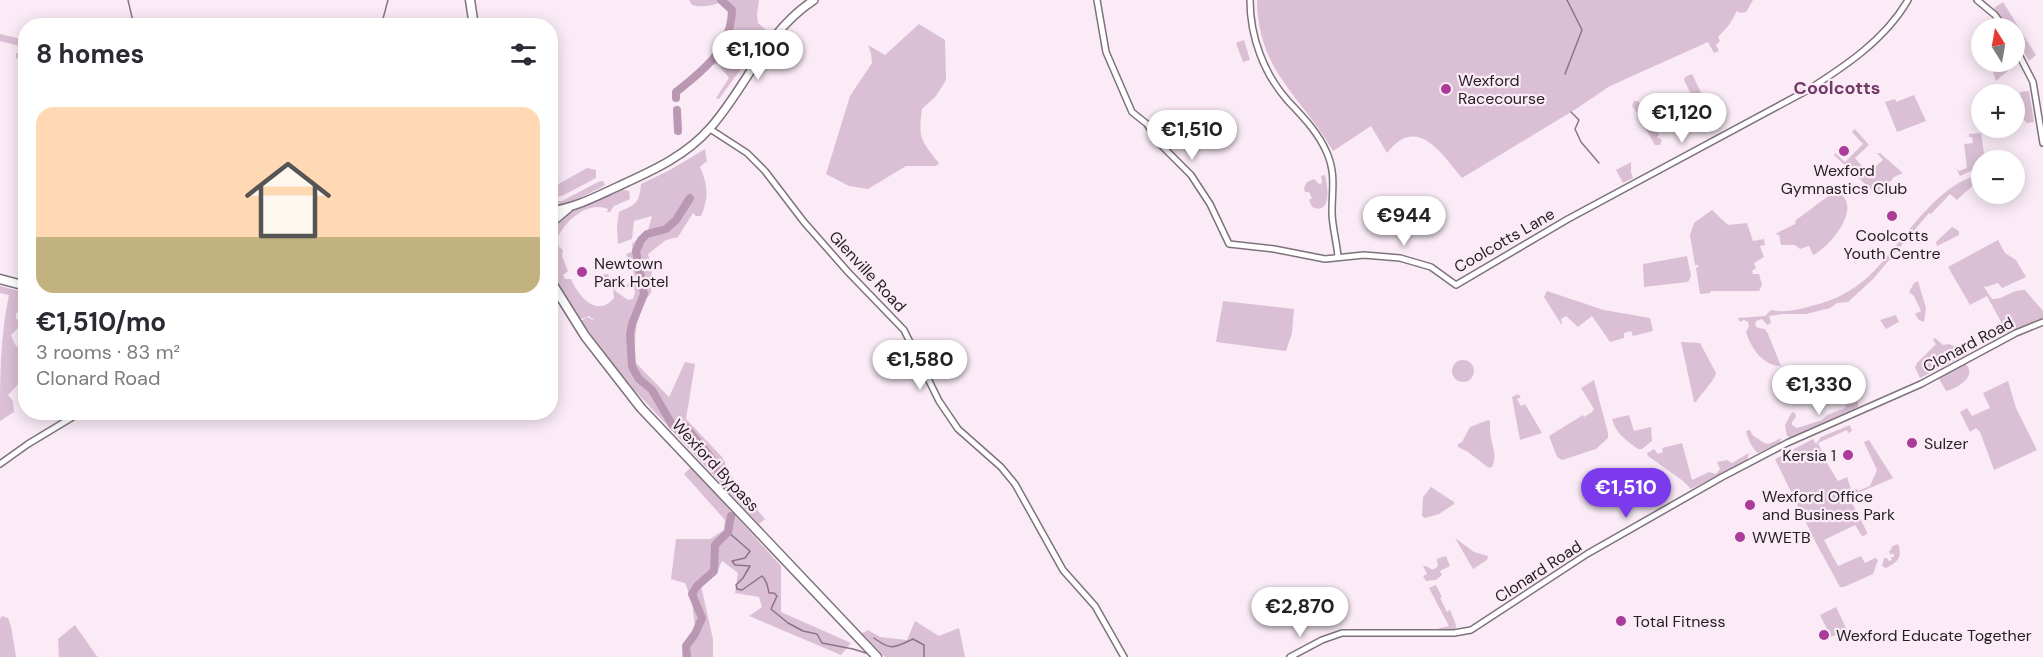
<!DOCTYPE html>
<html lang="en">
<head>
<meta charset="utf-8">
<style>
	:root { --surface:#fff; --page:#f2f2f3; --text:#2b2b33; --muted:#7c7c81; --accent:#7c3aed }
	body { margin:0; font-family:"DM Sans",sans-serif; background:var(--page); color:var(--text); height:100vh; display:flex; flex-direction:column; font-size:22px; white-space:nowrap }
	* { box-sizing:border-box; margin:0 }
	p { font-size:20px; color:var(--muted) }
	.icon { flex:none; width:33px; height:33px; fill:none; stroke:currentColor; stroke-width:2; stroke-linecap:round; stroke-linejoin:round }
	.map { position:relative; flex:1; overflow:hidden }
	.sheet { position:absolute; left:18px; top:18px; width:540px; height:402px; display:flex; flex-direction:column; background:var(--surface); border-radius:24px; box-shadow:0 3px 15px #0003 }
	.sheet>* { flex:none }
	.needle { width:39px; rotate:349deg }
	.controls { position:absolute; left:1971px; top:18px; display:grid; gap:12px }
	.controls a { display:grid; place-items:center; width:54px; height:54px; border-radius:50%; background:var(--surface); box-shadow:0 3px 15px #0003; font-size:30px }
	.price { position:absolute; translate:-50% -51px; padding:0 14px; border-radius:21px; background:#fff; color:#222; font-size:20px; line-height:39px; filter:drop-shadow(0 2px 3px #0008) }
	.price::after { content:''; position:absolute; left:50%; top:36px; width:18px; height:14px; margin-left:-9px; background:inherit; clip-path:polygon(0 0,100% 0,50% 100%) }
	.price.current { background:var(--accent); color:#fff }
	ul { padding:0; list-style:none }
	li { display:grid; align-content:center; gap:12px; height:318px; padding:0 18px }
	li span { display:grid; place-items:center; height:186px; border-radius:18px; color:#555 }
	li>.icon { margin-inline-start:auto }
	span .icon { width:108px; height:108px; fill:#fffc; stroke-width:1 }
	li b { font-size:26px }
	h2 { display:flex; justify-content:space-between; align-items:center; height:72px; padding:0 18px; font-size:26px }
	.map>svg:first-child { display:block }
	.green { fill:#dbc0d5; fill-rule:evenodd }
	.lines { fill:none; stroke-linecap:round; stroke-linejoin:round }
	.stream { stroke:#8d7387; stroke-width:1.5 }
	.river { stroke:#ba97b2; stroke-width:8 }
	.minor-casing { stroke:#7e727b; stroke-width:8 }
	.major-casing { stroke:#7e727b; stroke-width:10 }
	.highway-casing { stroke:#7e727b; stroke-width:11 }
	.minor { stroke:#fff; stroke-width:5 }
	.major { stroke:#fff; stroke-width:7 }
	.highway { stroke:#fff; stroke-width:8 }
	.poi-dot { fill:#aa3b99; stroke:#faebf6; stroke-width:2 }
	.labels { text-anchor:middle; stroke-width:4.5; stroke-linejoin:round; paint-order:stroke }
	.poi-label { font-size:16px; fill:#241f23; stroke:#faebf6; text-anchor:start }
	.street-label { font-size:16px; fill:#241f23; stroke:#faebf6 }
	.neighbourhood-label { font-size:18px; font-weight:bold; fill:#723a68; stroke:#faebf6 }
</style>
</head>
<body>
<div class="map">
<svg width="2043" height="657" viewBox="0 0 2043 657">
	<rect width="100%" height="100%" fill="#faebf6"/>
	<path class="green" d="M689,0H759L757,14L758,23L766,30L767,33L719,99L716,98L729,78L718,64L710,65L727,36L732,10L723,2C712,5 704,8 692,5Z
		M1257,0H1753L1746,12L1740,13L1737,11L1729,25L1718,37L1720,41L1716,45L1719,51L1714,53L1708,42L1610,86L1576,109L1462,178C1441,153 1417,114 1387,153L1371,126L1333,151C1301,95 1258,72 1257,0Z
		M2003,2L2036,55L2029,61L2015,36L2014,28H2009L1994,8Z
		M919,24L945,40L946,80L936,96L922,109C918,138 921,141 939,163L936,166H906L868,189L849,186L826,174L850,96L872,63L871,53L868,45L885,55Z
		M0,34L25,40V61L16,58V53H22L23,47L0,41Z
		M1244,40L1250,60L1243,62L1236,43Z
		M2015,54L2019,61L1996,81L1990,62H2014Z
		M1692,74L1709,109L1702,112L1698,109L1684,80L1685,77Z
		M2029,91L2034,122L2027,123L2023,119L2020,92Z
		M1914,95L1926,121L1897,132L1885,102L1895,99L1896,102Z
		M1634,101H1638L1644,109L1642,111L1643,114L1647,113L1659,135L1657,137L1662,140L1660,145H1655L1639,117L1642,116L1640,112L1637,113L1632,106Z
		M1855,129L1869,145L1855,158L1868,173L1883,160L1877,153H1880L1903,173L1894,177L1878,196L1834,155L1835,153L1845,162L1863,144L1852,132Z
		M1981,133L1985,160H1982L1981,170L1971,171L1960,176L1956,168L1959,171L1967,168L1964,144L1973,143L1972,137H1969V134Z
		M705,149L707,161L700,167C708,185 709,198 701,216H696L693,213L678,237L666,240L648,254L652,268L651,293C634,312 635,337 635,362L669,397L685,362L695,364L686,419L722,457L737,486L765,519L759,524L624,379L581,321L587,317L595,321L589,316L581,319L560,288L551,266V236L552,231L557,222L571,212L609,195L623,190L629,191L630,199L614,206L610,212H607L608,209C587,200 564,222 557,239L559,247L563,250L562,256L568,271L563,275L565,279H571C578,295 596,319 614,298L613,289L600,275L608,274L613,285L622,281L624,286L633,282L635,283L636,279L626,254L633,251L632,244L648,230L652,216L634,221L632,239L618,244L617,226L619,212C636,204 639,204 641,184L670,170ZM630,286L634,288L635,293L633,299L628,300L614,290L620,287L622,290Z
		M1631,162V172L1633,178L1623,183L1616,170Z
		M587,168L596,170V178L564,195L558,197L553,195L552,191L555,186Z
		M1325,175C1328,186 1332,216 1312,207L1309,200L1312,198L1309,192H1305L1304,188L1307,182L1314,179L1319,184L1322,183L1321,176Z
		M1981,175V182L1979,180L1957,200L1950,194L1931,214L1929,213L1873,279L1848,302L1837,303L1830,308L1806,314H1783L1769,316L1771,323L1767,325L1762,319L1756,321L1755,325L1758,328L1765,329L1768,334L1781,366C1763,366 1751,348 1746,332L1749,326L1748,322L1744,320L1740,322L1738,318L1765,316L1771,310C1785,313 1797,310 1811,306C1835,301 1858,288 1874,271C1902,242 1940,180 1981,175Z
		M603,181L605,185L602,187C585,195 569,205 551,207V201H562L598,182Z
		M1835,191C1866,203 1831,247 1813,255L1809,246L1800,249L1795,245H1781L1779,235L1775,234L1795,224L1796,220Z
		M1712,210L1728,225L1747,223L1753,241L1764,239L1765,245L1760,246L1764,257L1754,263L1756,268L1752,271L1753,274H1759L1762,285L1759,291H1711L1710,293L1700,294L1696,268L1698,267V265H1695L1690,235L1694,223Z
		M1952,227L1959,231V235L1937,246L1936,242Z
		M1998,240L2005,253L2016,260L2026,277L2002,288L1998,283L1986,287L1985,286L1984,287L1992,299C2004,300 2011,289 2025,290L2043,311V318L2007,333L1987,296L1970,305L1948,267Z
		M1687,256L1691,276L1688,282L1644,287L1643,264Z
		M1918,281L1926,308L1924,322L1919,320L1915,314L1921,311L1914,296L1909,292L1914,283Z
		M0,286L26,293L25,311L16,313V318L21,325L11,335L14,343L25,357V377L8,395L13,401L14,412L0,421C0,378 0,337 9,295L0,293Z
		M1547,291L1604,310L1650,318L1653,331L1633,336L1631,331L1624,333V338L1610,342L1592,316L1578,327L1566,316L1561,319L1562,323L1561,324L1544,297Z
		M1223,301L1294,309L1292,333L1286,351L1216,342Z
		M1896,315L1899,322L1886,329L1880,320Z
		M1935,338L1943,345L1949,344L1961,349L1966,346L1969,353L1920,378L1915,367L1917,363L1936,344L1933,340Z
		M1681,342L1700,343L1716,373C1715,380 1701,394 1696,402H1694L1693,397Z
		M1452 371a11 11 0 1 1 22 0a11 11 0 1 1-22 0Z
		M1965,363C1978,376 1958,388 1946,391L1938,377Z
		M1834,366C1842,370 1860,399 1858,407L1791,438L1787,436L1785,425L1792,412L1795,413L1796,417L1792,422V425L1797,428L1822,420L1827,415L1845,408L1846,403L1838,399L1832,369Z
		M1594,380L1608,433V438L1596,449L1562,460L1557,457L1549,436L1583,415L1584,417L1592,412L1594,409L1581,388Z
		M2008,381L2016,408L2037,450L1994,470L1980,432L1976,428L1970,432L1960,412L1967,408L1972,416L1990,408L1983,393Z
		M1518,394L1521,397L1517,399L1521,406L1525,404L1542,433L1520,440L1512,397Z
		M1629,415L1634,431L1651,427L1652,441L1642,449H1638C1626,440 1616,434 1612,419Z
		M1488,420L1490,421C1490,424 1490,427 1490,431C1491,446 1498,452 1492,467L1489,468L1468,452L1458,447V444L1462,442L1470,427Z
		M1850,425L1852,431L1848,433L1847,430L1818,443L1828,465L1838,481L1847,477L1851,489H1857L1858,491L1870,486L1877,470L1864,442L1869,440L1893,478L1849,497L1867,532L1866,535L1862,536L1855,525L1824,540L1838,566L1861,556L1865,563L1875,558L1878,560L1873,574L1844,587H1840L1816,543L1775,459L1813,439L1816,444L1821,437Z
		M1750,430C1753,437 1754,436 1760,440C1768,447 1771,443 1781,438L1780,443L1758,453C1751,447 1748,439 1746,431Z
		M1682,443L1692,480L1709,472L1716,474L1720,469L1717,462L1727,460L1732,463L1749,453L1747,460L1691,489L1683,481L1648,456L1647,453L1654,449L1658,454L1663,452L1662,448Z
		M691,467L781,566V612L851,643L841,655L749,616L762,607L759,597L735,593L738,573L722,561L716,575L701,586L713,639V657H682L683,646L695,629L692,601L685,583L671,579L676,539H710L724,530L725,520L684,474Z
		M1431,487L1454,502V504L1439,514L1425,518L1422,516L1423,497Z
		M1455,538L1474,552L1488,556L1487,560L1473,569Z
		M1898,544C1903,557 1898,562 1886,568L1882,566L1884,558H1887L1889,561L1892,560L1891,557H1894V554H1890L1889,551L1892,549L1891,547Z
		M1446,556L1450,566L1440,571L1442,575L1436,580L1426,581L1423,576L1427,574L1423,566C1430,565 1431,574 1438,566L1437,559Z
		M1436,585L1442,597L1440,598L1447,612L1450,610L1456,625L1455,630H1432L1449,626L1429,588Z
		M1836,607L1847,630L1831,637L1820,615Z
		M2,616L8,618L11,626L16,657H0V619Z
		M915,621L939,636L959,628L965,657H885L862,633L868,630L880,637L907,640Z
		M75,625L96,655L98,657H59L58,639Z"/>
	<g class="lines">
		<path class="stream" d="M128,0L134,26
			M381,26L388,0
			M1565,74L1582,30L1567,0
			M1571,112L1579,120L1575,129L1581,142L1599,163
			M728,532L750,551L745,558L732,561L735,565L750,566L743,578L736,585L737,589L742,590L762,576C767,580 768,587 769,593H774L777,596L771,609L788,623L803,631L817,634L822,643L853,649L866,653
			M874,638C891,651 894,648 913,639L924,645V657"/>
		<path class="river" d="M676,98V92C704,70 731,49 732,10L721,0
			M677,110L678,131
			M690,198L676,220L666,229L647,234L641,240L636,251L644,294L632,324L630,334L632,367L639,379L652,390L673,426L678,430L685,426L712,459L715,467L731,489
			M687,657L686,646L695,634L702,618L692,594L697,586L714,571L715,545L728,532L731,516"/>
		<defs>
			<path id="minor" d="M1097,0L1106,52L1132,112L1147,124L1160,144L1191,175L1210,204L1229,244L1274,249L1325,259L1364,255L1400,258L1431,267L1456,285L1568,219L1806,91C1844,67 1885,40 1908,0
				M1250,0C1250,37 1264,74 1288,101C1303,117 1318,132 1327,153C1336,174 1332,190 1332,212C1332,226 1337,243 1338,257
				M1977,0L1995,15L2004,28
				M2014,45L2033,82L2043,143
				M710,129L747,153L765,171L804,222L848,272L904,330L939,401L958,429L1001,467L1015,484L1063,570L1095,606L1124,657
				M0,464L28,444L81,412
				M1290,657L1322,640L1342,633H1454L1471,630L1587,554L1722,477L1787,443L1921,384L2016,333L2043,322"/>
			<path id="major" d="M550,211C575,208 597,196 619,186C652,171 686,156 711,127C747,86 766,31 814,0
				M550,224L569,208"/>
			<path id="highway" d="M470,0L474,26
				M0,279L26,286
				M550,280L585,336L641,408L877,657"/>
		</defs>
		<use href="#minor" class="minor-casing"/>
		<use href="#major" class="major-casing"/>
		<use href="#highway" class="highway-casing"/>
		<use href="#minor" class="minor"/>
		<use href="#major" class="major"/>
		<use href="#highway" class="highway"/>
	</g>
	<g class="poi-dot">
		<circle cx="1446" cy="89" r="6"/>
		<circle cx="1844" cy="151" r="6"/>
		<circle cx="1892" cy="216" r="6"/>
		<circle cx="582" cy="272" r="6"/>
		<circle cx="1912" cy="443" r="6"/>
		<circle cx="1848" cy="455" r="6"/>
		<circle cx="1750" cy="505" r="6"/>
		<circle cx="1740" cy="537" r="6"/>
		<circle cx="1621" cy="621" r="6"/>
		<circle cx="1824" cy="635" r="6"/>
	</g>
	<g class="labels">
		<g class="poi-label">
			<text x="1458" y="86">Wexford<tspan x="1458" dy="18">Racecourse</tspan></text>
			<text x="1844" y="176" text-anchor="middle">Wexford<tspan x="1844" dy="18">Gymnastics Club</tspan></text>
			<text x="1892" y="241" text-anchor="middle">Coolcotts<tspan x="1892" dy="18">Youth Centre</tspan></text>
			<text x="594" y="269">Newtown<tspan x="594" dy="18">Park Hotel</tspan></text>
			<text x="1924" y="449">Sulzer</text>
			<text x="1836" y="461" text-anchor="end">Kersia 1</text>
			<text x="1762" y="502">Wexford Office<tspan x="1762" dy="18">and Business Park</tspan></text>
			<text x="1752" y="543">WWETB</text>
			<text x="1633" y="627">Total Fitness</text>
			<text x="1836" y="641">Wexford Educate Together</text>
		</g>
		<g class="street-label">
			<text transform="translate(1504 240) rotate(-30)" y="6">Coolcotts Lane</text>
			<text transform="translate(868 271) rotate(47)" y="6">Glenville Road</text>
			<text transform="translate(1968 344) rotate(-28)" y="6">Clonard Road</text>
			<text transform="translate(716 465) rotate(47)" y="6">Wexford Bypass</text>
			<text transform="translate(1538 571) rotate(-33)" y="6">Clonard Road</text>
		</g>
		<g class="neighbourhood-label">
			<text x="1837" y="94">Coolcotts</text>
		</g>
	</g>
</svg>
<div class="controls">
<a><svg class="needle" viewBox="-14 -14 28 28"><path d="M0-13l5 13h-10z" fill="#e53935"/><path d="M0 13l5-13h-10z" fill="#7c7c81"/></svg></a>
<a>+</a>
<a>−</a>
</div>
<b class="price" style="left:758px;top:81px">€1,100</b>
<b class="price" style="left:1682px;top:144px">€1,120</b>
<b class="price" style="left:1192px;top:161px">€1,510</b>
<b class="price" style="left:1404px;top:247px">€944</b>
<b class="price" style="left:920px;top:391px">€1,580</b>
<b class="price" style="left:1819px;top:416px">€1,330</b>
<b class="price current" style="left:1626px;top:519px">€1,510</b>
<b class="price" style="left:1300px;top:638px">€2,870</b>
<section class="sheet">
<h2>8 homes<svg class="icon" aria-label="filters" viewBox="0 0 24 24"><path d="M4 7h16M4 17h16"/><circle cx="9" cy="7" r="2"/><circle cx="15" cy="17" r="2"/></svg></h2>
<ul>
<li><span style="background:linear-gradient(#ffd9b3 70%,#c2b280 0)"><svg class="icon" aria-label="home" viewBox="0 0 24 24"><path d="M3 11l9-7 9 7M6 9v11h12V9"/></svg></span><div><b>€1,510/mo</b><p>3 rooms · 83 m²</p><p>Clonard Road</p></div></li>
</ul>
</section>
</div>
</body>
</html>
